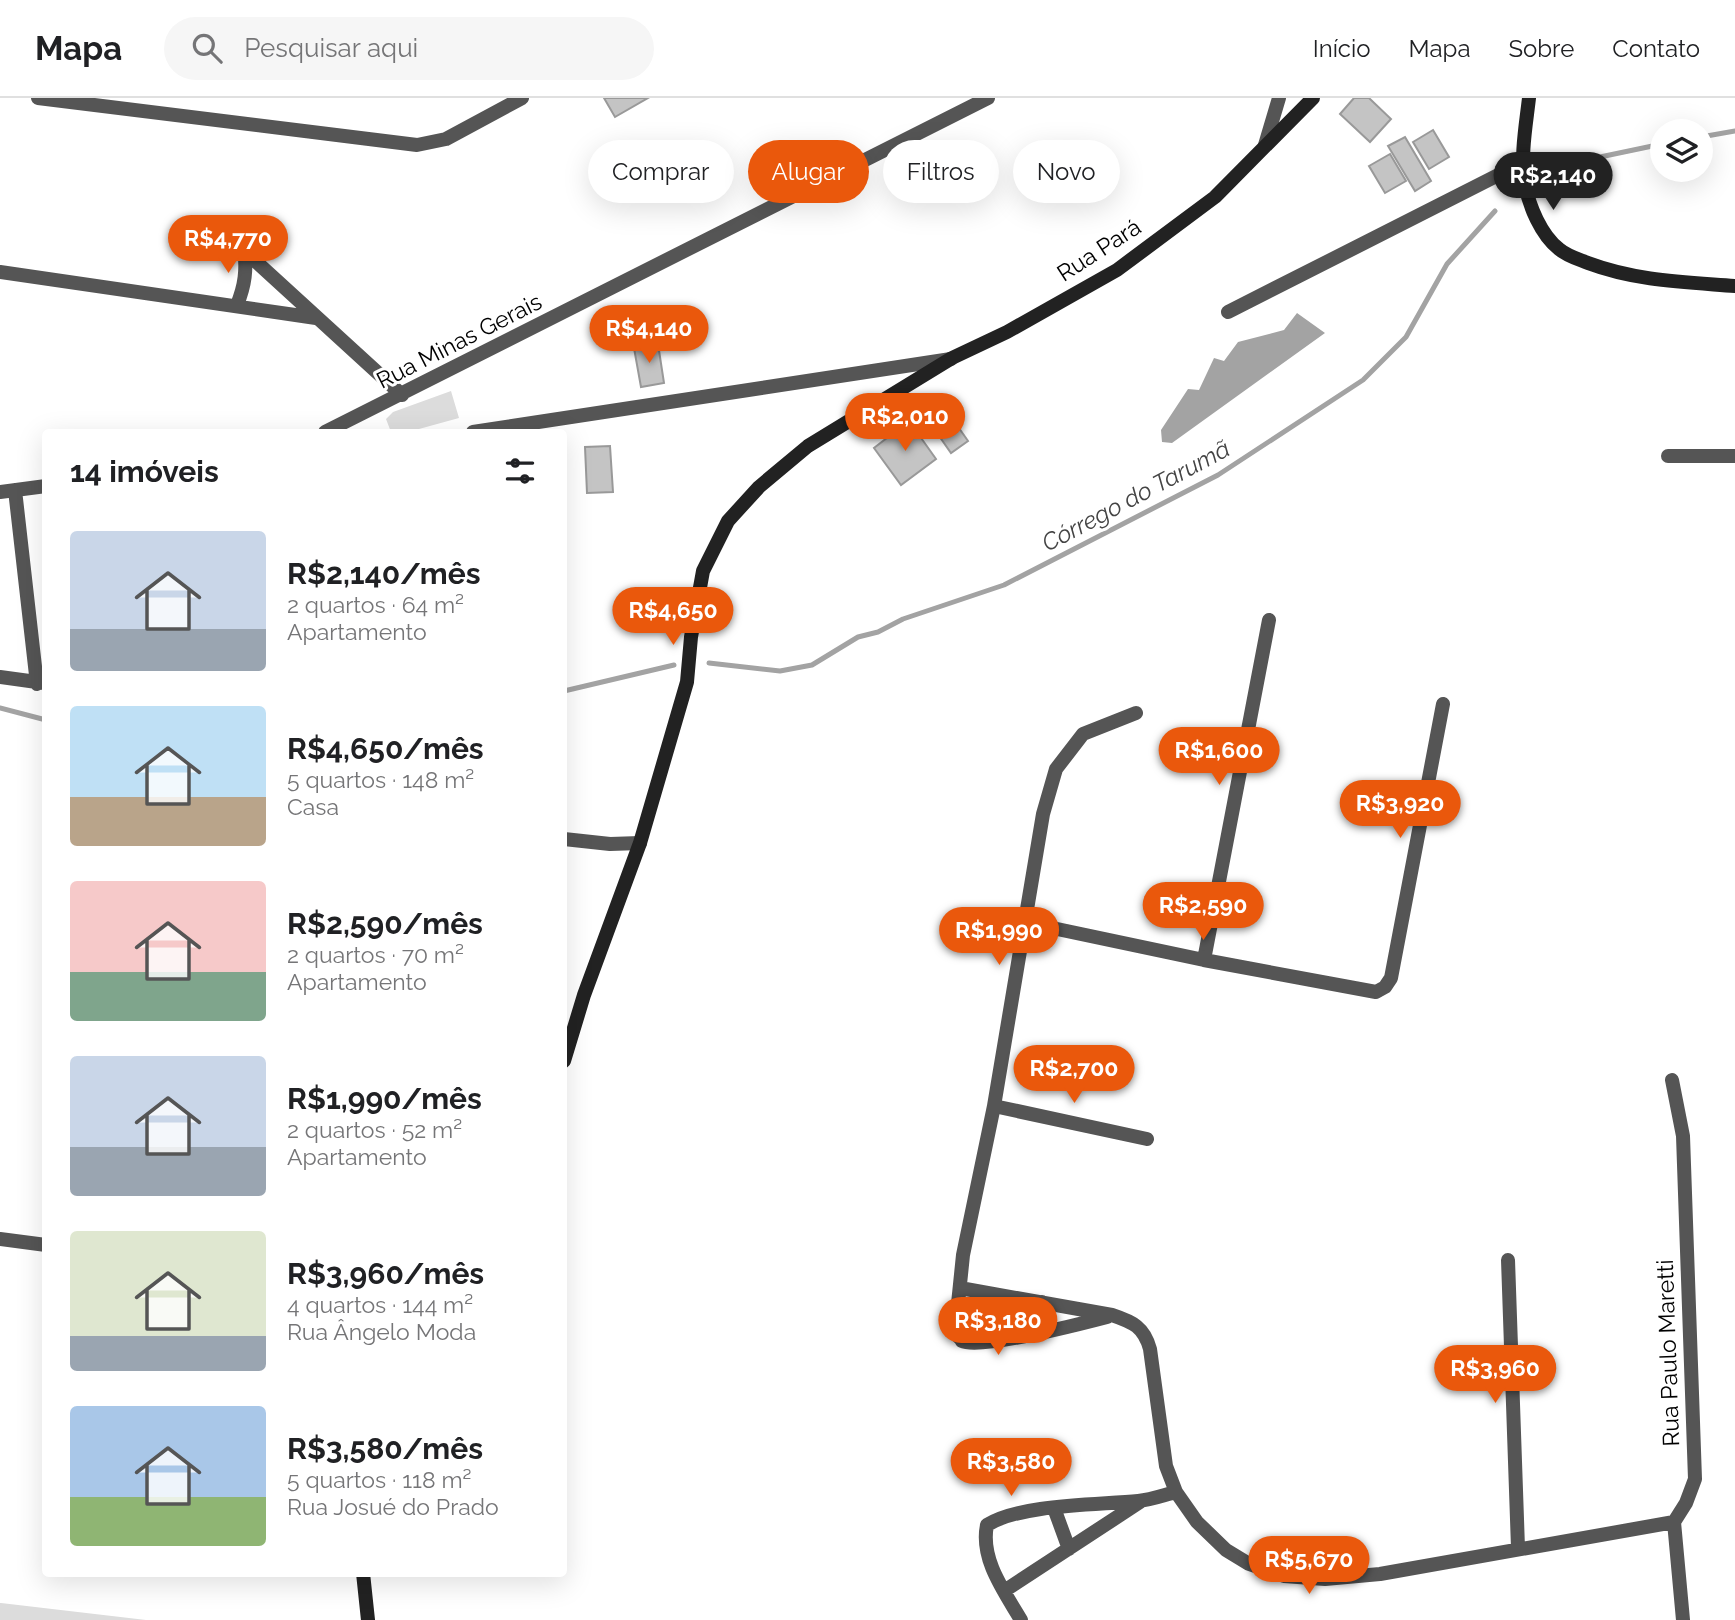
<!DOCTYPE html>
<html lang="pt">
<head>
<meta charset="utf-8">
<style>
	:root { --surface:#fff; --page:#f6f6f6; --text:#202124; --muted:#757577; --line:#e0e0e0; --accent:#ea580c }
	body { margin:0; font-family:Raleway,sans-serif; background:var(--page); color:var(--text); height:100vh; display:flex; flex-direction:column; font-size:26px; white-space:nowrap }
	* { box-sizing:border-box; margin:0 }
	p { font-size:23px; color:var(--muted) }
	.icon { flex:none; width:38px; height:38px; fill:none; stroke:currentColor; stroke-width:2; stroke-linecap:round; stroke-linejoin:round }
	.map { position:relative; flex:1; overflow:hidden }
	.sheet { position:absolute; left:42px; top:331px; width:525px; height:1148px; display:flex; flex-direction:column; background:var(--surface); border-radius:7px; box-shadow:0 7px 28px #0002 }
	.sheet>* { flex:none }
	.banner { position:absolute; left:588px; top:42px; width:665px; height:63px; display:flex; gap:14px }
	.tools { position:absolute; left:1650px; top:21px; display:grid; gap:14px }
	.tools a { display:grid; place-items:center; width:63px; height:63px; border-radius:50%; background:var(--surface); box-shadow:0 7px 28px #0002; font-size:35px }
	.price { position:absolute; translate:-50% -60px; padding:0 16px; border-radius:24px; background:var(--accent); color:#fff; font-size:23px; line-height:46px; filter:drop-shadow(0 2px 4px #0008) }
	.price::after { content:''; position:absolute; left:50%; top:42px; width:21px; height:16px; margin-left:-10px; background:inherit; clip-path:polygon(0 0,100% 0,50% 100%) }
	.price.current { background:#222; color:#fff }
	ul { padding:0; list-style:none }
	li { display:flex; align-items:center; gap:21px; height:175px; padding:0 28px }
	li span { display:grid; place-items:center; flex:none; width:196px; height:140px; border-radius:7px; color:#555 }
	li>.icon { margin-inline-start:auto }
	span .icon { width:84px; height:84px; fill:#fffc; stroke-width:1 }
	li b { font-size:30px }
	h2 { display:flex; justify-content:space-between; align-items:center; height:84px; padding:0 28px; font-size:30px }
	.pill { padding:0 24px; border-radius:32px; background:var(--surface); box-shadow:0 7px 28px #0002; font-size:24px; line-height:63px }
	.pill.current { background:var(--accent); color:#fff }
	header { display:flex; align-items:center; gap:42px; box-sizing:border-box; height:98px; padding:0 35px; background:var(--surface); border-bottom:2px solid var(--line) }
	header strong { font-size:33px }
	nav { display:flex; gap:38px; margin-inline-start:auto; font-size:24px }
	.search { width:490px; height:63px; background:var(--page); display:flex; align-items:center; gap:18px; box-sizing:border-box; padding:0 24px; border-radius:38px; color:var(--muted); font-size:26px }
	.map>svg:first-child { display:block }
	.green { fill:#dcdcdc }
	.water { fill:#a3a3a3 }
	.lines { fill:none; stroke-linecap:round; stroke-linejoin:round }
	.stream { stroke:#a3a3a3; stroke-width:5 }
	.building { fill:#c4c4c4; stroke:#999; stroke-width:2 }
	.street { stroke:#555; stroke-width:14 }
	.secondary { stroke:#222; stroke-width:14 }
	.labels { text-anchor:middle; stroke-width:6; stroke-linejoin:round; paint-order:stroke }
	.street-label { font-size:23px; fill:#000; stroke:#fff }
	.water-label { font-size:24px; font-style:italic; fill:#444; stroke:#fff }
</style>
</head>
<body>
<header>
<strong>Mapa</strong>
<div class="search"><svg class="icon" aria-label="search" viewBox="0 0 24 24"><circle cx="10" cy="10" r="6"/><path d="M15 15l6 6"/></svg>Pesquisar aqui</div>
<nav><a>Início</a><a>Mapa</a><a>Sobre</a><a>Contato</a></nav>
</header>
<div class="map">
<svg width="1735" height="1522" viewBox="0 0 1735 1522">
	<rect width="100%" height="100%" fill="#fff"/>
	<path class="green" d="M451,293L459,320L408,334H391L386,321L393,314Z
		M0,1505H1L146,1522H0Z"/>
	<path class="water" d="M1297,215L1325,235L1172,345L1162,344L1161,332L1188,291L1199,292L1214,260L1224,263L1238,244L1284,232Z"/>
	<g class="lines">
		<path class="stream" d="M1701,39L1735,33
			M1551,83L1600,59L1662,46
			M709,565L780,573L812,567L858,539L878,534L903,521L1004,487L1218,377L1363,282L1406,239L1447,166L1495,113
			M564,593L674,567
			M0,610L46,622"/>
	</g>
	<path class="building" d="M604,0H648L615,19Z
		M1354,0H1369L1391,21L1370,44L1340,16Z
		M1433,32L1449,59L1429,71L1413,44Z
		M1405,39L1431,83L1415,93L1388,48Z
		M1390,56L1406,83L1385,95L1369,68Z
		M658,246L664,285L641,289L634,250Z
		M938,300L968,343L951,355L921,312Z
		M909,323L936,361L901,387L874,350Z
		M610,348L613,394L587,395L585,349Z"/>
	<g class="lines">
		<path class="street" d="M38,0L417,47L446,41L522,0
			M1265,47L1279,0
			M228,138L402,297
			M0,174L316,220
			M237,207C245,187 247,172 244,150
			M1228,214L1524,64
			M325,334L988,0
			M473,334L951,261
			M1668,358H1735
			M15,392L37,586
			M0,394L46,388
			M0,579L44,585
			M564,741L610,746L640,745
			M1024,824L1204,862L1376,894L1385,889L1391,880L1443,606
			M1204,862L1269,522
			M1672,982L1683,1038L1695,1381L1686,1405L1674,1424L1683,1522
			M994,1008L1147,1041
			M0,1141L46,1147
			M1508,1162L1518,1450
			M960,1190L1112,1217C1133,1224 1144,1229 1150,1251L1166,1368L1176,1394L1197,1424L1226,1452L1249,1466L1284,1478L1325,1481L1380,1476L1674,1424
			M1042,1204L1043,1235
			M1107,1219C1084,1225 980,1252 962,1243C962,1242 955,1235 955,1235L963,1157L994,1008L1043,716L1056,671L1083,636L1136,615
			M1054,1410L1069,1451
			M1004,1493L1140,1404
			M1021,1522C1004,1493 980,1461 987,1427C1020,1406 1098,1407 1138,1403C1151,1402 1164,1397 1176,1394"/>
		<path class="secondary" d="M1529,0C1526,27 1520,58 1525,86C1529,108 1541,137 1559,151C1567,158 1578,161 1588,165C1636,183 1684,184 1735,188
			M564,963L584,897L640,745L687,584L691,539L703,473L728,423L759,389L808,348L952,260L1007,234L1117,172L1215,99L1313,0
			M363,1475L368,1522"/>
	</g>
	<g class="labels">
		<g class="street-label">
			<text transform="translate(1099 152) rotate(-33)" y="8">Rua Pará</text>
			<text transform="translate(459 243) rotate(-27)" y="8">Rua Minas Gerais</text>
			<text transform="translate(1668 1255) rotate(-92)" y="8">Rua Paulo Maretti</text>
		</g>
		<g class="water-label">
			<text transform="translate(1136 398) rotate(-28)" y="8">Córrego do Tarumã</text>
		</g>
	</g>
</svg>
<div class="tools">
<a><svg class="icon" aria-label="layers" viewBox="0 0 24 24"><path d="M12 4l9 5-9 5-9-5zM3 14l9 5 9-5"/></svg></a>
</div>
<b class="price current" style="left:1553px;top:114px">R$2,140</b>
<b class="price" style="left:228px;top:177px">R$4,770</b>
<b class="price" style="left:649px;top:267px">R$4,140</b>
<b class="price" style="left:905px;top:355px">R$2,010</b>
<b class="price" style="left:673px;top:549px">R$4,650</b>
<b class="price" style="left:1219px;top:689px">R$1,600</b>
<b class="price" style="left:1400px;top:742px">R$3,920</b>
<b class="price" style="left:1203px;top:844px">R$2,590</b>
<b class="price" style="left:999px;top:869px">R$1,990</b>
<b class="price" style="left:1074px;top:1007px">R$2,700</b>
<b class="price" style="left:998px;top:1259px">R$3,180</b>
<b class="price" style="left:1495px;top:1307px">R$3,960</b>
<b class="price" style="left:1011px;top:1400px">R$3,580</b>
<b class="price" style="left:1309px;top:1498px">R$5,670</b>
<div class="banner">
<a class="pill">Comprar</a>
<a class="pill current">Alugar</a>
<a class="pill">Filtros</a>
<a class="pill">Novo</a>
</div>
<section class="sheet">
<h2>14 imóveis<svg class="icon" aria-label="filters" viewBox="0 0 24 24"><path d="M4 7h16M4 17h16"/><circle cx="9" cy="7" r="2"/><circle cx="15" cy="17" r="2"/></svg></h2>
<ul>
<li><span style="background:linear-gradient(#c9d6e8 70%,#9aa5b1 0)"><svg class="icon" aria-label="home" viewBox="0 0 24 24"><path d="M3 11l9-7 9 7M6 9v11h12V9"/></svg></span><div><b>R$2,140/mês</b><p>2 quartos · 64 m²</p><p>Apartamento</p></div></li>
<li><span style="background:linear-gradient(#bfe0f5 65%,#b9a48a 0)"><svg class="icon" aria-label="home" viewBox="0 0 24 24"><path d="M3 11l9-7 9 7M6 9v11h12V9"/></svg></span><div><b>R$4,650/mês</b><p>5 quartos · 148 m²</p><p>Casa</p></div></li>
<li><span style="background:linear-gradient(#f6c9c9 65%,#7fa58c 0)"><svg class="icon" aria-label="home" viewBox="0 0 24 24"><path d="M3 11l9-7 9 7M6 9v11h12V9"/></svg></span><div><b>R$2,590/mês</b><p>2 quartos · 70 m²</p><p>Apartamento</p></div></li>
<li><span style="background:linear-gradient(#c9d6e8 65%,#9aa5b1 0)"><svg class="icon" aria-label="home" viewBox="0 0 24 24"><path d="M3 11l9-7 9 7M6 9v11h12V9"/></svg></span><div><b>R$1,990/mês</b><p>2 quartos · 52 m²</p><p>Apartamento</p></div></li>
<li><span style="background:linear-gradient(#dfe7d0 75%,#9aa5b1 0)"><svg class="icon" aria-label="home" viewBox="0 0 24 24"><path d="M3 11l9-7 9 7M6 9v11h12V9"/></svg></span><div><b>R$3,960/mês</b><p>4 quartos · 144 m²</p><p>Rua Ângelo Moda</p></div></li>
<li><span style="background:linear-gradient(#a9c7e8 65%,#8fb573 0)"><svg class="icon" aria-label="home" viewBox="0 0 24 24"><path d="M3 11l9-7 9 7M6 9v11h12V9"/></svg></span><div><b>R$3,580/mês</b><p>5 quartos · 118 m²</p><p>Rua Josué do Prado</p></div></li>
</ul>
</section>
</div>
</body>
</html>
